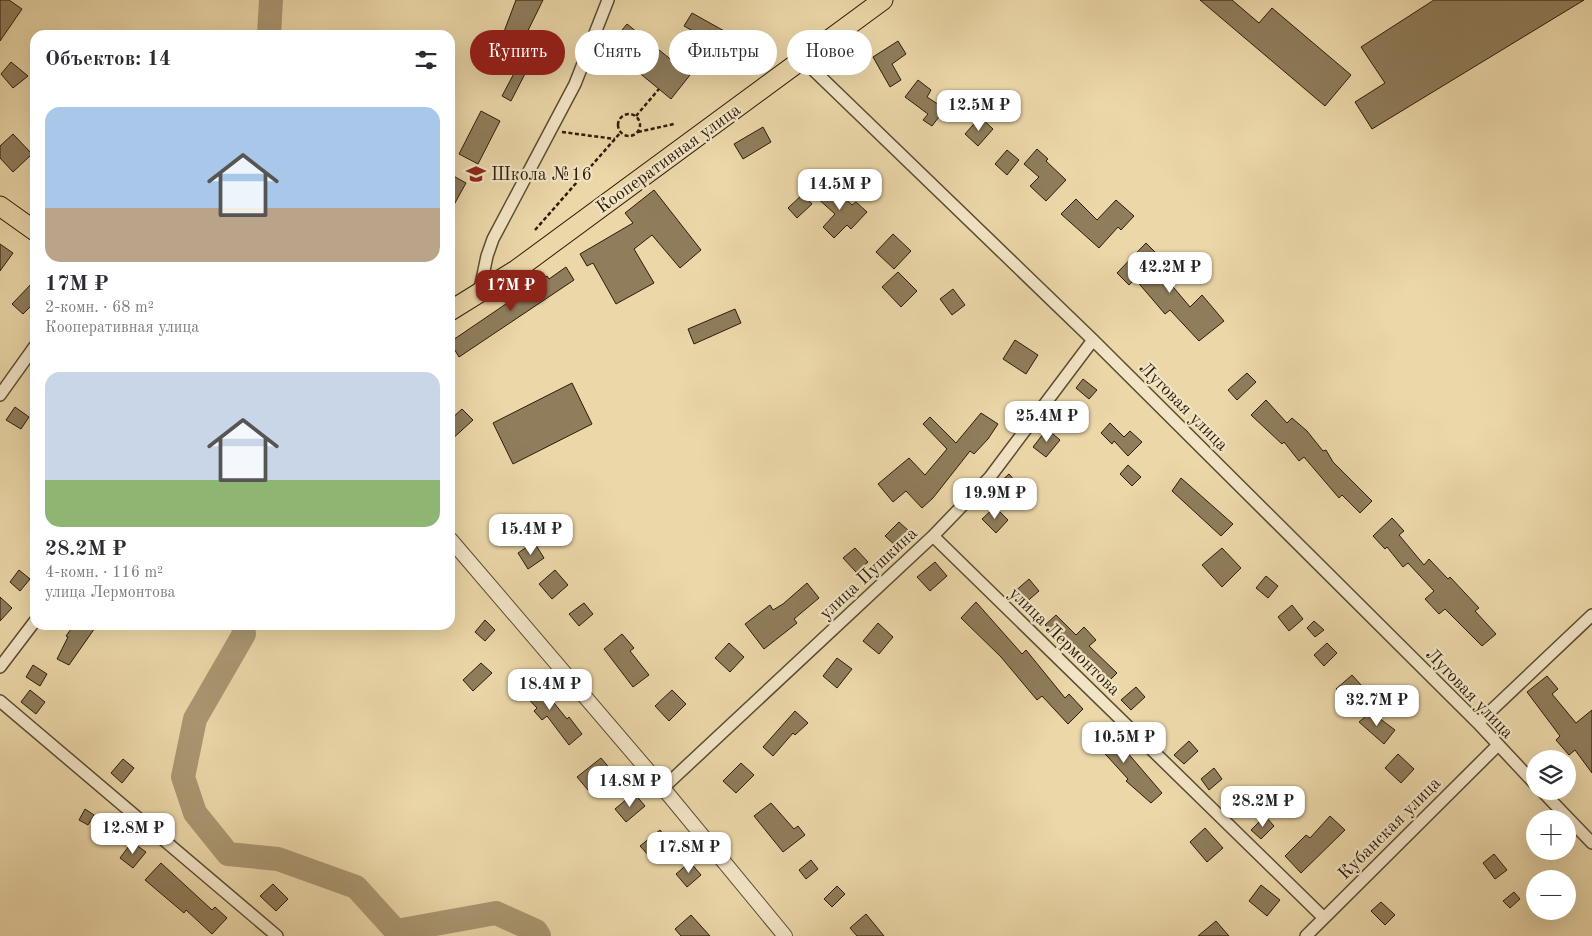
<!DOCTYPE html>
<html lang="ru">
<head>
<meta charset="utf-8">
<style>
	:root { --surface:#fff; --page:#f7f7f7; --text:#2b2b33; --muted:#7c7c81; --accent:#8f2418 }
	body { margin:0; font-family:"Old Standard TT",serif; background:var(--page); color:var(--text); height:100vh; display:flex; flex-direction:column; font-size:19px; white-space:nowrap }
	* { box-sizing:border-box; margin:0 }
	p { font-size:16px; color:var(--muted) }
	.icon { flex:none; width:28px; height:28px; fill:none; stroke:currentColor; stroke-width:2; stroke-linecap:round; stroke-linejoin:round }
	.map { position:relative; flex:1; overflow:hidden }
	.side { position:absolute; left:30px; top:30px; width:425px; height:600px; display:flex; flex-direction:column; background:var(--surface); border-radius:15px; box-shadow:0 5px 20px #0002 }
	.side>* { flex:none }
	.guide { position:absolute; left:470px; top:30px; width:475px; height:45px; display:flex; gap:10px }
	.tools { position:absolute; left:1526px; top:750px; display:grid; gap:10px }
	.tools a { display:grid; place-items:center; width:50px; height:50px; border-radius:50%; background:var(--surface); box-shadow:0 5px 20px #0002; font-size:25px }
	.price { position:absolute; translate:-50% -42px; padding:0 11px; border-radius:10px; background:#fff; color:#222; font-size:16px; line-height:32px; filter:drop-shadow(0 1px 2px #0008) }
	.price::after { content:''; position:absolute; left:50%; top:30px; width:15px; height:11px; margin-left:-8px; background:inherit; clip-path:polygon(0 0,100% 0,50% 100%) }
	.price.active { background:var(--accent); color:#fff }
	ul { padding:0; list-style:none }
	li { display:grid; align-content:center; gap:10px; height:265px; padding:0 15px }
	li span { display:grid; place-items:center; height:155px; border-radius:15px; color:#555 }
	li>.icon { margin-inline-start:auto }
	span .icon { width:90px; height:90px; fill:#fffc; stroke-width:1 }
	li b { font-size:21px }
	h2 { display:flex; justify-content:space-between; align-items:center; height:60px; padding:0 15px; font-size:21px }
	.tag { padding:0 18px; border-radius:22px; background:var(--surface); box-shadow:0 5px 20px #0002; font-size:18px; line-height:45px }
	.tag.active { background:var(--accent); color:#fff }
	.map>svg:first-child { display:block }
	.lines { fill:none; stroke-linecap:round; stroke-linejoin:round }
	.river { stroke:#aa9772; stroke-width:24 }
	.building { fill:#8f7d5b; stroke:#2c1c08 }
	.minor-casing { stroke:#5c4b30; stroke-width:14 }
	.tertiary-casing { stroke:#5c4b30; stroke-width:16 }
	.primary-casing { stroke:#2c1c08; stroke-width:21 }
	.path { stroke:#2c1c08; stroke-width:2.5; stroke-dasharray:4 2.5; stroke-linecap:butt }
	.minor { stroke:#f2e5c6; stroke-width:11 }
	.tertiary { stroke:#f2e5c6; stroke-width:14 }
	.primary { stroke:#ebd7a8; stroke-width:19 }
	.labels { text-anchor:middle; stroke-width:4.5; stroke-linejoin:round; paint-order:stroke }
	.street-label { font-size:18px; fill:#2c1c08; stroke:#f2e5c6 }
	.poi-label { font-size:18px; fill:#2c1c08; stroke:#f2e5c6; text-anchor:start }
</style>
</head>
<body>
<div class="map">
<svg width="1592" height="936" viewBox="0 0 1592 936">
	<rect width="100%" height="100%" fill="#ebd7a8"/>
	<filter id="stains"><feTurbulence type="fractalNoise" baseFrequency=".004" numOctaves="4"/><feColorMatrix values="0 0 0 0 .2 0 0 0 0 .09 0 0 0 0 .02 0 0 0 .5 -.17"/></filter>
	<radialGradient id="worn" r=".72"><stop offset=".6" stop-color="#630" stop-opacity="0"/><stop offset="1" stop-color="#630" stop-opacity=".3"/></radialGradient>
	<g class="lines">
		<path class="river" d="M269,35L271,0
			M243,625L244,634L195,719L183,777L195,813L228,854L278,859L356,887L396,931L496,913L536,931L539,936"/>
	</g>
	<path class="building" d="M0,0H9L22,9L0,41Z
		M516,0H543L515,57L497,50Z
		M1200,0H1232L1259,23L1272,8L1351,75L1325,106Z
		M1434,0H1584L1372,129L1355,102L1385,83L1361,47Z
		M692,13L744,42L737,56L684,26Z
		M627,24L690,75L671,99L608,47Z
		M898,41L906,54L892,64L901,80L890,87L873,57Z
		M11,62L28,76L13,88L1,74Z
		M519,64L528,68L511,101L502,96Z
		M918,80L931,90L927,97L945,109L932,126L923,120L928,114L905,97Z
		M481,111L500,121L478,164L459,154Z
		M980,117L993,129L978,146L965,134Z
		M763,127L771,142L743,159L734,144Z
		M13,134L32,154L13,172L0,158V146Z
		M1037,149L1048,159L1046,161L1066,180L1046,201L1030,186L1039,177L1024,164Z
		M1007,150L1019,160L1007,175L995,164Z
		M450,174L466,183L450,212Z
		M829,184L852,205L856,202L867,212L851,229L847,225L834,238L823,227L835,214L816,197Z
		M654,190L701,250L680,268L652,235L634,249L654,283L616,304L593,263L587,266L580,254L633,223L625,213Z
		M803,194L812,204L797,218L788,208Z
		M1076,199L1097,220L1116,200L1134,216L1121,230L1118,227L1099,248L1061,214Z
		M893,234L911,251L894,269L876,252Z
		M1146,243L1159,256L1153,263L1190,307L1202,295L1224,321L1199,341L1170,310L1165,314L1135,279L1129,285L1117,273Z
		M0,244L13,253L0,271Z
		M566,267L574,280L459,357L450,342L547,276L549,279Z
		M898,272L917,291L901,307L882,287Z
		M35,280V302L23,314L12,304Z
		M953,289L965,305L952,315L940,299Z
		M735,309L741,323L694,344L688,329Z
		M1015,340L1038,355L1026,374L1003,359Z
		M1247,373L1256,382L1237,400L1228,390Z
		M1083,379L1097,390L1089,399L1076,388Z
		M572,383L592,424L513,464L493,423Z
		M1266,400L1287,423L1292,418L1307,431L1323,451L1326,450L1333,462L1372,501L1360,513L1342,495L1339,498L1304,457L1299,461L1284,442L1282,444L1251,415Z
		M15,407L29,417L21,429L6,420Z
		M462,409L473,420L450,441V420Z
		M981,413L998,424L988,439L974,454L970,451L933,498L922,508L906,491L893,502L878,484L909,458L925,475L947,449L923,424L930,417L956,443Z
		M1110,423L1124,437L1130,431L1142,442L1128,456L1114,441L1112,444L1101,433Z
		M1047,429L1060,440L1046,457L1033,447Z
		M1128,465L1141,477L1132,486L1120,474Z
		M1009,474L1023,490L1013,500L998,484Z
		M1181,478L1233,524L1221,536L1172,491Z
		M995,507L1008,520L996,533L982,519Z
		M1392,518L1404,531L1399,535L1424,565L1429,559L1448,579L1450,577L1479,608L1475,611L1496,634L1482,646L1445,609L1439,614L1425,599L1434,591L1408,563L1403,567L1387,547L1385,549L1373,536Z
		M899,522L910,532L896,546L885,536Z
		M534,542L544,558L528,569L518,553Z
		M855,548L868,562L856,572L843,558Z
		M1222,548L1241,568L1222,587L1202,565Z
		M935,562L947,576L930,591L917,577Z
		M19,570L30,579L20,591L10,582Z
		M555,570L568,585L552,599L539,584Z
		M1266,576L1278,586L1268,598L1256,588Z
		M1029,579L1039,591L1023,605L1013,593Z
		M807,583L819,598L794,619L797,623L764,649L745,624L770,605L773,610L783,604Z
		M0,597L12,608L0,621Z
		M976,602L1022,654L1026,650L1065,698L1069,694L1083,709L1068,724L1042,696L1037,700L1001,657L961,618Z
		M584,603L593,614L579,626L569,614Z
		M1292,605L1303,619L1289,631L1278,617Z
		M1056,615L1076,635L1084,627L1096,640L1089,646L1117,673L1104,686L1045,625Z
		M485,620L495,630L485,641L475,632Z
		M1314,621L1324,630L1315,637L1307,628Z
		M878,623L893,637L879,654L863,641Z
		M74,625H97L69,665L57,659L68,637L66,636Z
		M622,634L634,648L630,651L649,675L633,687L604,649Z
		M729,643L744,657L730,672L715,658Z
		M1327,643L1337,653L1324,666L1314,655Z
		M837,658L852,669L837,688L823,676Z
		M481,663L492,673L473,691L463,680Z
		M33,665L47,674L40,686L26,677Z
		M1352,675L1362,686L1347,700L1336,689Z
		M532,676L567,719L569,717L582,734L569,745L547,716L542,720L534,711L537,708L519,689Z
		M1547,676L1558,689L1552,694L1576,723L1592,710V773L1575,750L1569,755L1556,740L1560,736L1527,692Z
		M1136,687L1145,697L1131,710L1121,700Z
		M30,690L45,702L36,714L21,702Z
		M672,690L686,704L669,721L655,706Z
		M795,711L808,723L795,735L793,733L773,756L763,747Z
		M1371,712L1395,730L1384,744L1359,722Z
		M1097,725L1124,752L1126,751L1162,793L1151,803L1126,781L1128,779L1097,745L1094,748L1084,738Z
		M1189,741L1198,751L1184,764L1174,755Z
		M1398,754L1414,769L1401,783L1385,768Z
		M601,758L612,771L588,790L577,777Z
		M123,759L134,768L122,783L111,773Z
		M741,763L754,775L736,793L723,781Z
		M1214,768L1222,779L1209,790L1201,779Z
		M634,793L645,806L626,822L615,809Z
		M1241,797L1248,806L1237,815L1230,806Z
		M771,803L794,829L798,826L805,835L783,852L754,816Z
		M85,809L94,815L88,825L79,820Z
		M1265,816L1274,826L1261,839L1251,830Z
		M1330,816L1345,830L1301,873L1285,856L1306,835L1310,838Z
		M1205,828L1223,848L1207,862L1190,842Z
		M660,830L669,841L650,857L640,846Z
		M132,842L146,852L133,868L120,858Z
		M1494,854L1507,870L1495,879L1483,863Z
		M811,860L818,869L806,879L799,870Z
		M690,862L701,875L687,887L676,874Z
		M161,863L212,910L215,907L227,918L212,934L186,910L184,913L145,880Z
		M273,884L288,899L276,911L260,896Z
		M1261,885L1280,900L1267,916L1249,901Z
		M837,886L845,894L832,907L824,899Z
		M1514,892L1520,899L1510,908L1503,901Z
		M1381,902L1395,915L1385,925L1371,911Z
		M866,914L884,936H857L850,928Z
		M691,915L710,936H681L675,929Z
		M1216,921L1229,936H1198Z"/>
	<g class="lines">
		<defs>
			<path id="minor" d="M802,59L1093,340L1478,723L1535,784
				M479,294L487,256L493,239L575,84L608,0
				M0,395L35,346
				M933,536L1324,918
				M0,667L35,621
				M0,701L277,936
				M1478,723L1592,615
				M663,788L933,536L990,477L1093,340
				M1542,791L1592,843
				M1306,936L1497,746"/>
			<path id="tertiary" d="M450,539L663,788L785,936"/>
			<path id="primary" d="M0,206L35,231
				M450,311L516,270L883,0"/>
		</defs>
		<use href="#minor" class="minor-casing"/>
		<use href="#tertiary" class="tertiary-casing"/>
		<use href="#primary" class="primary-casing"/>
		<path class="path" d="M618 125a11 11 0 1 1 22 0a11 11 0 1 1-22 0Z
			M636,116L659,89
			M562,132L615,139
			M638,132L674,124
			M535,230L621,132"/>
		<use href="#minor" class="minor"/>
		<use href="#tertiary" class="tertiary"/>
		<use href="#primary" class="primary"/>
	</g>
	<defs>
		<symbol id="school-bare" viewBox="-9 -9 18 18"><path d="M0-5L7-2L0 1L-7-2ZM-4 1L0 2.5L4 1V4Q0 6-4 4Z" fill="#8f2418" stroke="#f2e5c6" stroke-width="2.5" paint-order="stroke"/></symbol>
	</defs>
	<g fill-rule="evenodd">
		<use href="#school-bare" x="462" y="160" width="28" height="28"/>
	</g>
	<g class="labels">
		<g class="street-label">
			<text transform="translate(668 158) rotate(-36)" y="6">Кооперативная улица</text>
			<text transform="translate(1184 406) rotate(45)" y="6">Луговая улица</text>
			<text transform="translate(868 573) rotate(-43)" y="6">улица Пушкина</text>
			<text transform="translate(1065 641) rotate(44)" y="6">улица Лермонтова</text>
			<text transform="translate(1470 693) rotate(46)" y="6">Луговая улица</text>
			<text transform="translate(1389 828) rotate(-45)" y="6">Кубанская улица</text>
		</g>
		<g class="poi-label">
			<text x="491" y="180">Школа №16</text>
		</g>
	</g>
	<rect width="100%" height="100%" filter="url(#stains)"/>
	<rect width="100%" height="100%" fill="url(#worn)"/>
</svg>
<div class="tools">
<a><svg class="icon" aria-label="layers" viewBox="0 0 24 24"><path d="M12 4l9 5-9 5-9-5zM3 14l9 5 9-5"/></svg></a>
<a>+</a>
<a>−</a>
</div>
<b class="price" style="left:979px;top:132px">12.5M ₽</b>
<b class="price" style="left:840px;top:211px">14.5M ₽</b>
<b class="price" style="left:1170px;top:294px">42.2M ₽</b>
<b class="price active" style="left:511px;top:312px">17M ₽</b>
<b class="price" style="left:1047px;top:443px">25.4M ₽</b>
<b class="price" style="left:995px;top:520px">19.9M ₽</b>
<b class="price" style="left:531px;top:556px">15.4M ₽</b>
<b class="price" style="left:550px;top:711px">18.4M ₽</b>
<b class="price" style="left:1377px;top:727px">32.7M ₽</b>
<b class="price" style="left:1124px;top:764px">10.5M ₽</b>
<b class="price" style="left:630px;top:808px">14.8M ₽</b>
<b class="price" style="left:1263px;top:828px">28.2M ₽</b>
<b class="price" style="left:133px;top:855px">12.8M ₽</b>
<b class="price" style="left:689px;top:874px">17.8M ₽</b>
<div class="guide">
<a class="tag active">Купить</a>
<a class="tag">Снять</a>
<a class="tag">Фильтры</a>
<a class="tag">Новое</a>
</div>
<section class="side">
<h2>Объектов: 14<svg class="icon" aria-label="filters" viewBox="0 0 24 24"><path d="M4 7h16M4 17h16"/><circle cx="9" cy="7" r="2"/><circle cx="15" cy="17" r="2"/></svg></h2>
<ul>
<li><span style="background:linear-gradient(#a9c7e8 65%,#b9a48a 0)"><svg class="icon" aria-label="home" viewBox="0 0 24 24"><path d="M3 11l9-7 9 7M6 9v11h12V9"/></svg></span><div><b>17M ₽</b><p>2-комн. · 68 m²</p><p>Кооперативная улица</p></div></li>
<li><span style="background:linear-gradient(#c9d6e8 70%,#8fb573 0)"><svg class="icon" aria-label="home" viewBox="0 0 24 24"><path d="M3 11l9-7 9 7M6 9v11h12V9"/></svg></span><div><b>28.2M ₽</b><p>4-комн. · 116 m²</p><p>улица Лермонтова</p></div></li>
</ul>
</section>
</div>
</body>
</html>
